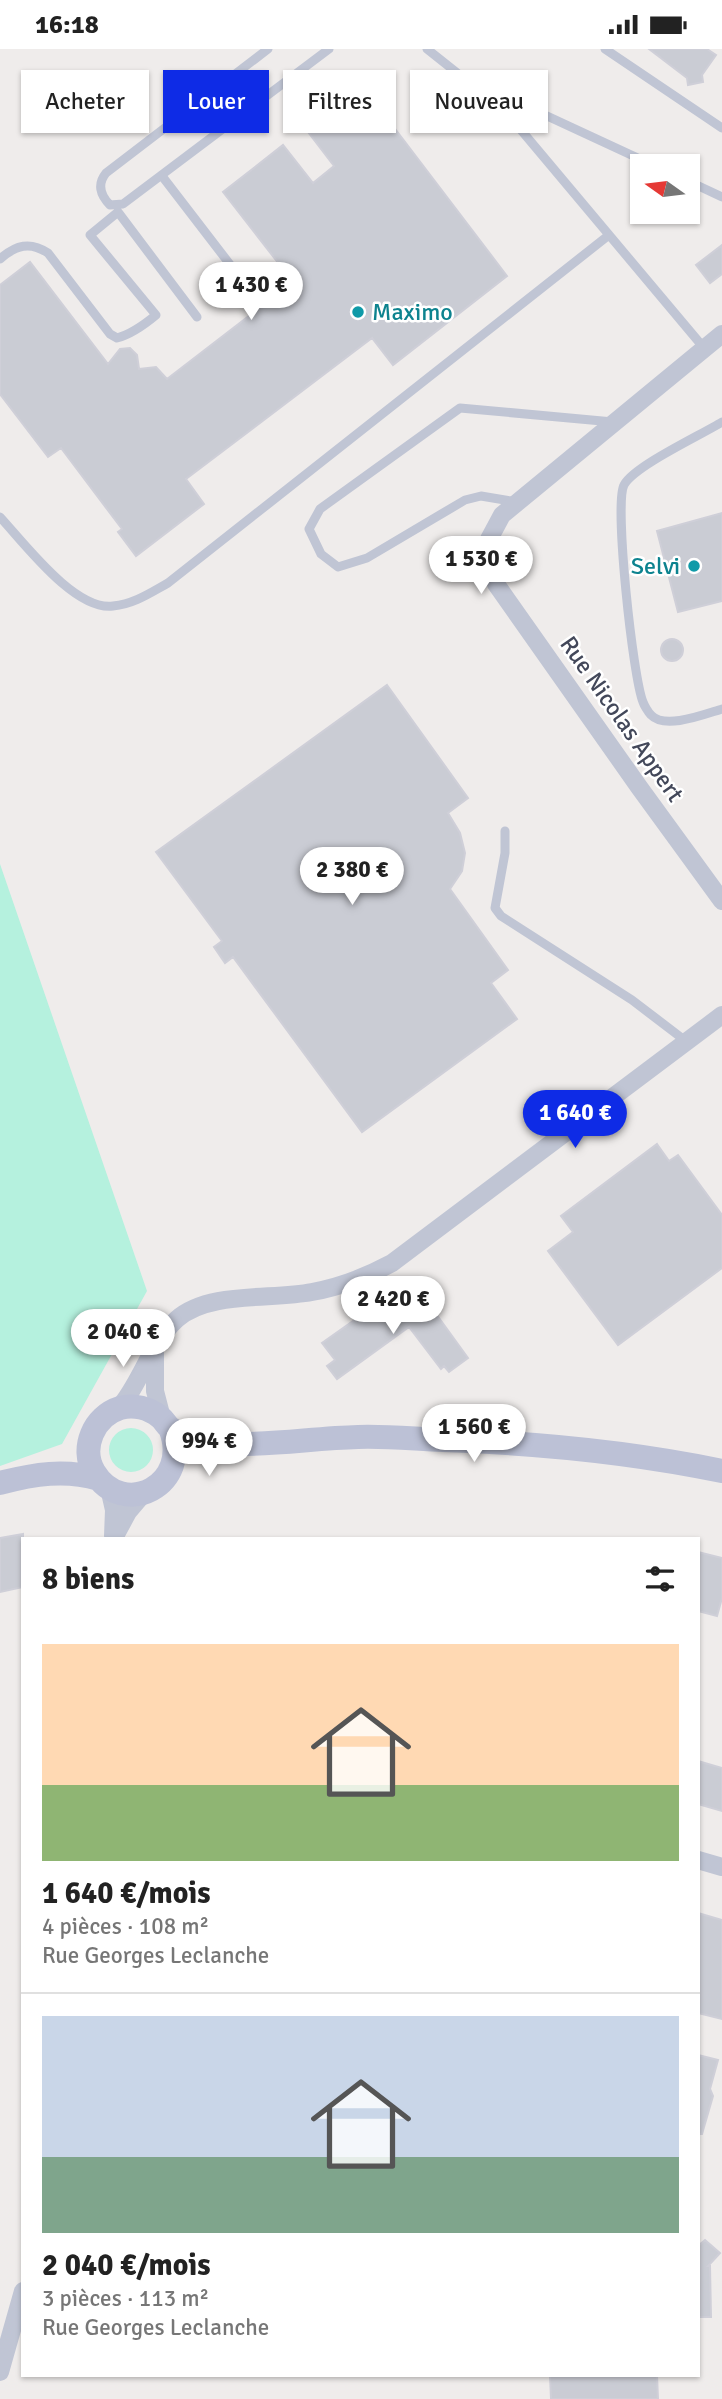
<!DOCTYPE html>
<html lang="fr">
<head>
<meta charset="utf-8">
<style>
	:root { --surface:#fff; --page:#f6f6f6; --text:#222; --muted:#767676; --line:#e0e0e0; --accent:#0e2be6 }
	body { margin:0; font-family:Signika,sans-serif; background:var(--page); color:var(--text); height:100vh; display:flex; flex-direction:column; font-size:26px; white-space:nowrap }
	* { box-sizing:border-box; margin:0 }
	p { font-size:23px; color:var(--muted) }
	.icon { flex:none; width:38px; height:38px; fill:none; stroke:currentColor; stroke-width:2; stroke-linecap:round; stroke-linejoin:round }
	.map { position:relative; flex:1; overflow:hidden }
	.drawer { position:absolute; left:21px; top:1488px; width:679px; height:840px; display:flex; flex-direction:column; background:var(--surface); border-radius:0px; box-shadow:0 2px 5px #0004 }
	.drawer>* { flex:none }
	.hud { position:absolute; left:21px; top:21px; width:681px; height:63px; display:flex; gap:14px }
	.needle { width:46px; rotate:284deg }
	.tools { position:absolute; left:630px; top:105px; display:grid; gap:14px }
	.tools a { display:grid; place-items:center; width:70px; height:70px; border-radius:0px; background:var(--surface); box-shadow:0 2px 5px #0004; font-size:35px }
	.price { position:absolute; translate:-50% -60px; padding:0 16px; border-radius:24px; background:#fff; color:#222; font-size:23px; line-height:46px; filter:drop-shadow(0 2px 4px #0008) }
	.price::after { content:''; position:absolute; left:50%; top:42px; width:21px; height:16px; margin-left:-10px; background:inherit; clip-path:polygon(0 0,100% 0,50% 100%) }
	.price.active { background:var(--accent); color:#fff }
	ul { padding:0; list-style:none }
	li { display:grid; align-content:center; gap:14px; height:371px; padding:0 21px }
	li+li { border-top:2px solid var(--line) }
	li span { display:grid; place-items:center; height:217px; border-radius:0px; color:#555 }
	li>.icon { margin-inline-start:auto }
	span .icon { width:126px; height:126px; fill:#fffc; stroke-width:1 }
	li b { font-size:30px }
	h2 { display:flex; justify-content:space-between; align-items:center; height:84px; padding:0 21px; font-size:30px }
	.tag { padding:0 24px; border-radius:0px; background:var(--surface); box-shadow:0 2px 5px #0004; font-size:24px; line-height:63px }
	.tag.active { background:var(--accent); color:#fff }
	.status { display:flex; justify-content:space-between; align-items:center; height:49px; padding:0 35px; background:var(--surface); direction:ltr }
	.status svg { height:19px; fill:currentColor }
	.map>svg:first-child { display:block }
	.green { fill:#b5f1de }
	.building { fill:#caccd4; stroke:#cfcfd8; stroke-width:2 }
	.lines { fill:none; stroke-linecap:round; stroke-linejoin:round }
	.lane { stroke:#c0c5d4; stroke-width:9 }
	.street { stroke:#c0c5d4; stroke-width:18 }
	.secondary { stroke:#bcc1d6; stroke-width:24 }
	.culture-dot { fill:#0f9aa8; stroke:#fff; stroke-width:2.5 }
	.labels { text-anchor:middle; stroke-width:5; stroke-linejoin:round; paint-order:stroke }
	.culture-label { font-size:24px; fill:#0d838f; stroke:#fff; text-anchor:start }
	.street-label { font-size:24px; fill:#43485a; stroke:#fff }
</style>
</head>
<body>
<div class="status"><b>16:18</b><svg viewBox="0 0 49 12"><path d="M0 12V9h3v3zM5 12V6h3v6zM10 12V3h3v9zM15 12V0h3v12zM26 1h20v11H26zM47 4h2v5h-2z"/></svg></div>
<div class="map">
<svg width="722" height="2350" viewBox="0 0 722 2350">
	<rect width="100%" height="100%" fill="#efeceb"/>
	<path class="green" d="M0,815L147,1242L62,1395L0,1417Z
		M109 1401a22 22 0 1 1 44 0a22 22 0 1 1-44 0Z"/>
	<path class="building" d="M649,0H707L716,6L702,26L703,33L688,36L687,29Z
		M364,39L507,227L393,316L372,289L186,430L204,455L136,507L118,483L122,480L61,399L48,408L0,345V236L30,213L108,315L120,300L130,299L137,306L139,320L156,318L167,330L293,233L223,143L283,96L313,134L334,117L308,83Z
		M722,196V225L710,234L696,216Z
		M722,464V552L678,563L657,482Z
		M661 601a11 11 0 1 1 22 0a11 11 0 1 1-22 0Z
		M387,636L468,749L448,764L460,784L465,804L462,822L450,840L508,921L491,934L517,970L362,1083L233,908L225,914L214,898L222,892L156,803Z
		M657,1095L669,1112L678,1106L722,1166V1219L618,1296L548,1202L573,1183L561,1167Z
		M408,1250L421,1251L431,1258L468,1309L449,1323L444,1317L441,1320L409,1278L337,1330L327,1317L335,1311L322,1294L380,1253L386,1261L399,1252Z
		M23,1485V1538L0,1543V1489Z
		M698,1503L722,1509V1549L717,1567L698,1562Z
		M698,1712L722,1719V1762L698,1755Z
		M698,1864L722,1871V1970L698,1964Z
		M698,2006L718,2011L710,2040L713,2047L702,2085H698Z
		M705,2191L720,2204L708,2217H710L711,2268H698V2197Z
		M550,2326H657L658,2350H551Z"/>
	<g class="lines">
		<path class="lane" d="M268,0L106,124C97,135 100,146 110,156L123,155L329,0
			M427,0L505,62L704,299
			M605,0L722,79
			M476,34L655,117
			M162,127L245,235
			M688,132L722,148
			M0,210C16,196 30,192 48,204L110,285L117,289C132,285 144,276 156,266L90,186L118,163L197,268
			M722,373C701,386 634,417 624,436C614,455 633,629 643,653C644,656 648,663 651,666C665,681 705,665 722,660
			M517,453L481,447L465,451L367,509L338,518L321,505L309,480L320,460L460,359L613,373
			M0,468C25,495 75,562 113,557C134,555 150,544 168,534L609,186
			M505,782V804L495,859L501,867L632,951L687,993"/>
		<path class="street" d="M722,285L502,466L487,494L496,535L639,738L722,852
			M155,1304V1342L162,1369
			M118,1360C142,1333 150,1294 177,1270C209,1242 271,1251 312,1243C340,1238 366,1228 392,1214L722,966
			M109,1439L114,1461L113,1487
			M114,1489L128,1463L145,1443
			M698,1811L722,1818
			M0,2323L23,2242"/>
		<path class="secondary" d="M170,1379C193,1436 123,1471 94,1423C80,1399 94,1367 120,1359C134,1355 149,1359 160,1368C164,1371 166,1376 170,1379C185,1390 214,1395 232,1395C274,1396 316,1389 358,1388C387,1387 415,1390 443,1391C537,1394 630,1403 722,1422
			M0,1434C34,1425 65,1420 99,1430"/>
	</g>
	<g class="culture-dot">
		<circle cx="358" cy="263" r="7"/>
		<circle cx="694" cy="517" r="7"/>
	</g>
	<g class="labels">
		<g class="culture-label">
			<text x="372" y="271">Maximo</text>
			<text x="680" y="525" text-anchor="end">Selvi</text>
		</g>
		<g class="street-label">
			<text transform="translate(622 670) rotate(55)" y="8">Rue Nicolas Appert</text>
		</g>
	</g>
</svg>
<div class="tools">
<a><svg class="needle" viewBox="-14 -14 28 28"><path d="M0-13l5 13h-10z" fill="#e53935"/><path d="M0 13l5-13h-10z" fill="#767676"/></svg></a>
</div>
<b class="price" style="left:251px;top:273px">1 430 €</b>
<b class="price" style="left:481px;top:547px">1 530 €</b>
<b class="price" style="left:352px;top:858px">2 380 €</b>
<b class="price active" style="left:575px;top:1101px">1 640 €</b>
<b class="price" style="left:393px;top:1287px">2 420 €</b>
<b class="price" style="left:123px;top:1320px">2 040 €</b>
<b class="price" style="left:474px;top:1415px">1 560 €</b>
<b class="price" style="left:209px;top:1429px">994 €</b>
<div class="hud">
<a class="tag">Acheter</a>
<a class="tag active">Louer</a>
<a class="tag">Filtres</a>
<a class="tag">Nouveau</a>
</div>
<section class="drawer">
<h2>8 biens<svg class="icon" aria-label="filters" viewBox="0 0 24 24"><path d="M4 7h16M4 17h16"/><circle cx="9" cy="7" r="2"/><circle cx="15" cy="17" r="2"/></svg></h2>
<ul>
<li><span style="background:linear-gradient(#ffd9b3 65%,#8fb573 0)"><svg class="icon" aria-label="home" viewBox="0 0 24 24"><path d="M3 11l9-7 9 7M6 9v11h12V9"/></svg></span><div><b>1 640 €/mois</b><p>4 pièces · 108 m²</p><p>Rue Georges Leclanche</p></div></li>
<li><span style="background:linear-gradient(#c9d6e8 65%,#7fa58c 0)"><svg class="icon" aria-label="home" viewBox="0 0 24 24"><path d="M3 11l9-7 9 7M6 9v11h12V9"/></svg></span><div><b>2 040 €/mois</b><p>3 pièces · 113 m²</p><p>Rue Georges Leclanche</p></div></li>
</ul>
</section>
</div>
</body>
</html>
